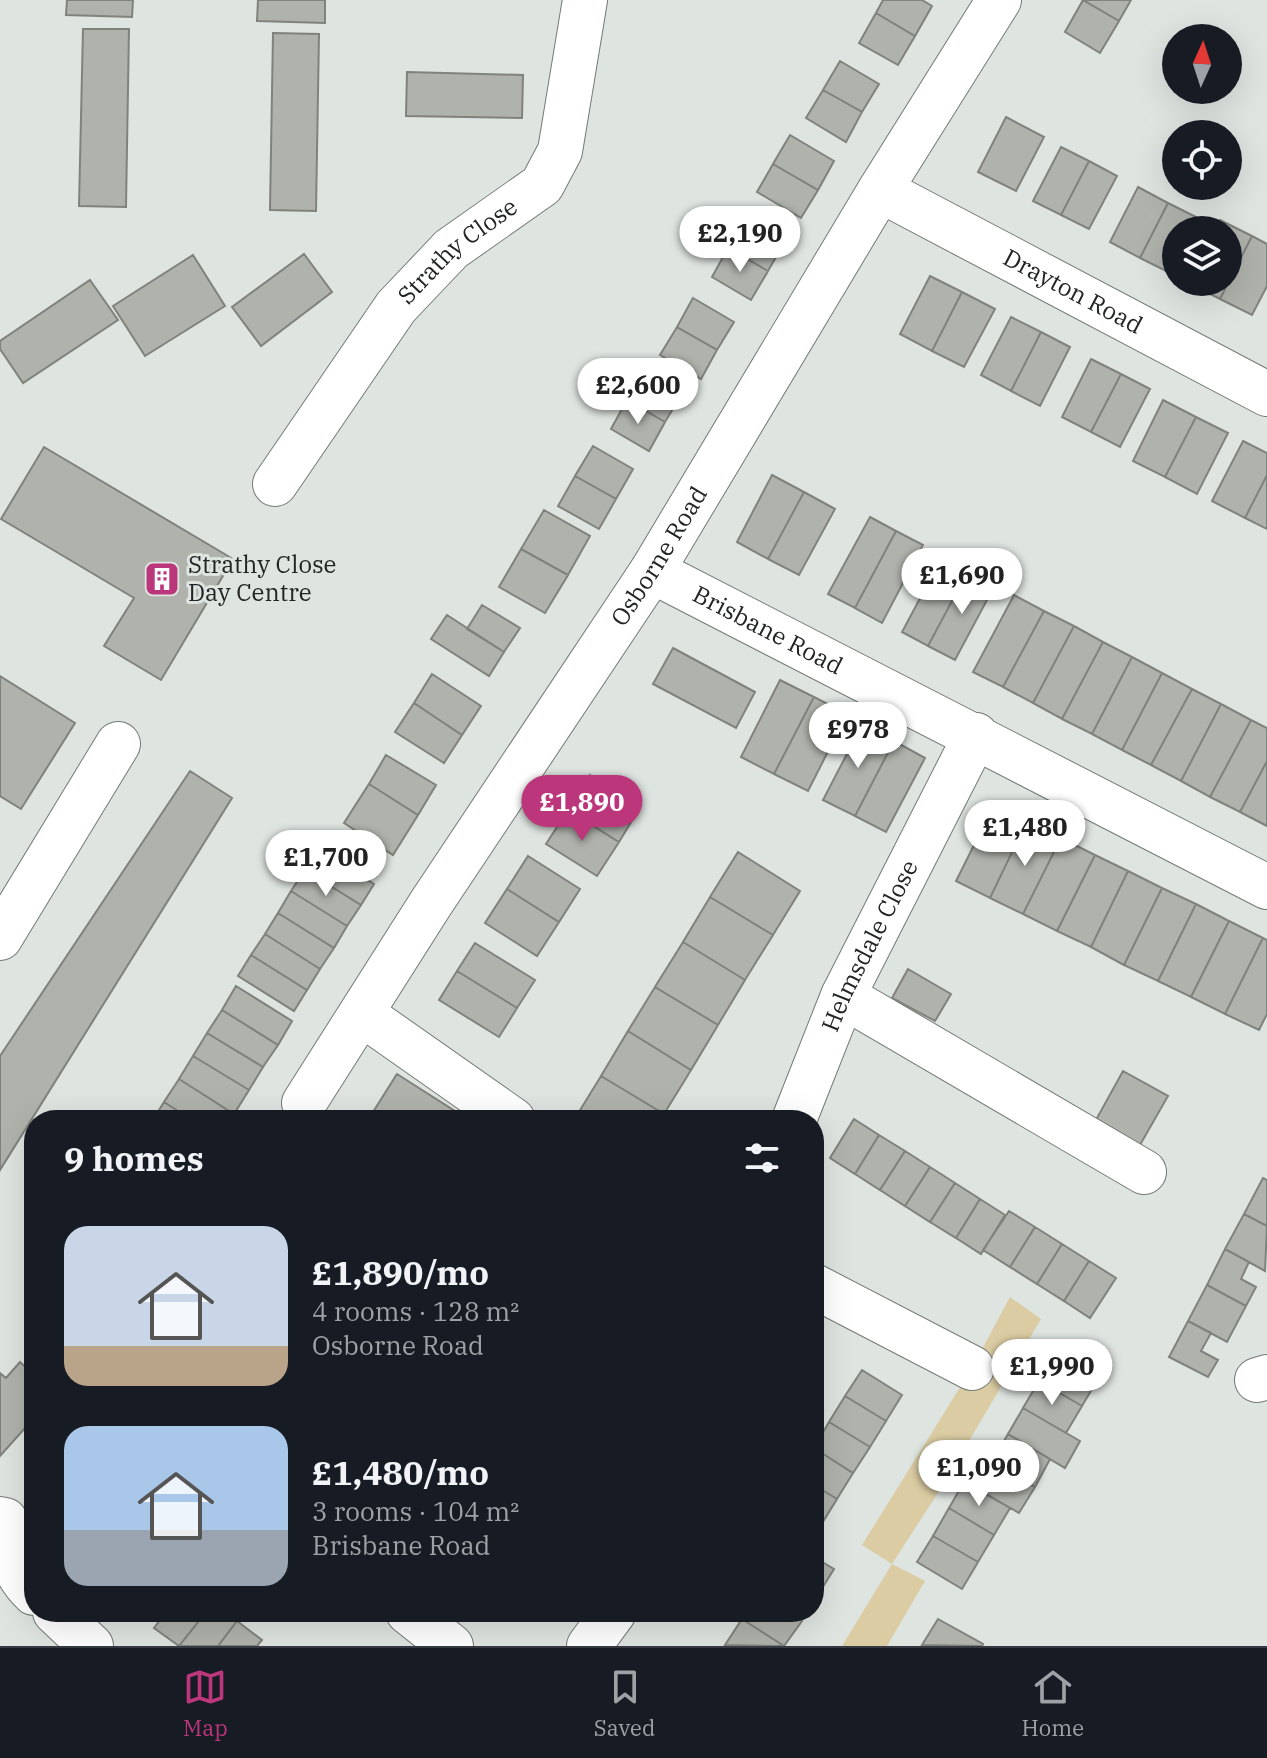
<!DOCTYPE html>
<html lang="en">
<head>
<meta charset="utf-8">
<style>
	:root { --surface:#171b24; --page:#20242c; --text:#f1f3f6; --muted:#9ea1a6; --line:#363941; --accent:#bb367b }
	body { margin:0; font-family:"IBM Plex Serif",serif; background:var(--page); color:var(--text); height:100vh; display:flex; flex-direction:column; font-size:30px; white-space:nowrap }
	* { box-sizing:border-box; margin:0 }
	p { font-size:26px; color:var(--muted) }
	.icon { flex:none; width:44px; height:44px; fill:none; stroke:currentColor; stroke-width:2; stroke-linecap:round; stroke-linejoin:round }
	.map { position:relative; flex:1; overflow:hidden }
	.details { position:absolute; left:24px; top:1110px; width:800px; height:512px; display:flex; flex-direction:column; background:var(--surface); border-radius:32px; box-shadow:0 8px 32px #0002 }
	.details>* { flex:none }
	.needle { width:52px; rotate:3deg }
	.controls { position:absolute; left:1162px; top:24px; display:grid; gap:16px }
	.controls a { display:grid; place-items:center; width:80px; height:80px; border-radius:50%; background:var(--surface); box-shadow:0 8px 32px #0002; font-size:40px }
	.price { position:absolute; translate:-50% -68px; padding:0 18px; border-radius:28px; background:#fff; color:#222; font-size:26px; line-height:52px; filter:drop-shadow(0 2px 4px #0008) }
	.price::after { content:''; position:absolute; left:50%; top:48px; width:24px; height:18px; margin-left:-12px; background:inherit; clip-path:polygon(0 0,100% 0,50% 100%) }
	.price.active { background:var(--accent); color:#fff }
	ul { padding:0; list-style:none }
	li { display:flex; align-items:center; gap:24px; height:200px; padding:0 40px }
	li span { display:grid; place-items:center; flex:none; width:224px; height:160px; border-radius:24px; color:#555 }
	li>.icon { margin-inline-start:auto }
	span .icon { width:96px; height:96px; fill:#fffc; stroke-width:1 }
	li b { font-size:34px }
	h2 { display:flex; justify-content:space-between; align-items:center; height:96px; padding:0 40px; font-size:34px }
	.menu { display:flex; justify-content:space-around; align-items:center; height:112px; border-top:2px solid var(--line); background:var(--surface); font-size:22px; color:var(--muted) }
	.menu a { display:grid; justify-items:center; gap:4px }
	.menu .active { color:var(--accent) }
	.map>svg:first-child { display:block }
	.green { fill:#dbcca3 }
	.building { fill:#b0b2ac; stroke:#80827c; stroke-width:2 }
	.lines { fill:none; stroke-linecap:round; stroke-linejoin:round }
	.minor-casing { stroke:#747a76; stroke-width:46 }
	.minor { stroke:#fff; stroke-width:44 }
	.labels { text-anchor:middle; stroke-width:6; stroke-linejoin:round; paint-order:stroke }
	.street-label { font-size:24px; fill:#232524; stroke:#dee4e0 }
	.poi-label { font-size:24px; fill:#232524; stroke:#dee4e0; text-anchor:start }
</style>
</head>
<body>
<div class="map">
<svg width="1267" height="1646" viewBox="0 0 1267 1646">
	<rect width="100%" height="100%" fill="#dee4e0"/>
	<path class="green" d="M1010,1297L1041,1319L943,1485L892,1564L925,1581L887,1646H842L892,1564L862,1545L972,1368Z"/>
	<path class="building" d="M67,0H133L132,17L66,15Z
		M258,0H325V23L257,21Z
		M883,0H922L932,6L915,36L876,13Z
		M1083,0L1119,21L1100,53L1065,32Z
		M1083,0H1131L1119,21Z
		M876,13L915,36L898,65L859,43Z
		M83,29H129L126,207L79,206Z
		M273,33L319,34L316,211L270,210Z
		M840,61L879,84L862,112L823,90Z
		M407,72L523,75L522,118L406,116Z
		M823,90L862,112L846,142L806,118Z
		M1006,117L1044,137L1016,191L978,172Z
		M790,135L834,161L818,190L773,164Z
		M1061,147L1089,161L1061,215L1033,201Z
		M1089,161L1117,176L1089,229L1061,215Z
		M773,164L818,190L801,218L757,192Z
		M1138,187L1168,203L1140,258L1110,242Z
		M1168,203L1198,218L1192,230H1176V261L1170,273L1140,258Z
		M1220,220L1252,236L1220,299L1188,283L1228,282V230H1215Z
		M745,221L784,243L768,271L728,248Z
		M1252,236L1267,244V286L1252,315L1220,299Z
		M728,248L768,271L751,300L712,277Z
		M304,254L332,292L261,346L232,307Z
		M193,255L225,306L145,356L113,306Z
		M930,276L962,292L932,351L900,334Z
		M90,280L118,320L23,383L0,349V341Z
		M962,292L995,309L964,367L932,351Z
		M693,298L734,322L717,350L677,327Z
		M1011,317L1041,332L1011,391L981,375Z
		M677,327L717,350L701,379L660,355Z
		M1041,332L1070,347L1040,406L1011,391Z
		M1091,359L1121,374L1091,432L1062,417Z
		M644,372L682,394L665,422L627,400Z
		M1121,374L1150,389L1120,447L1091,432Z
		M627,400L665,422L649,451L611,429Z
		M1163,400L1196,417L1165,477L1133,461Z
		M1196,417L1228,433L1197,494L1165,477Z
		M1243,441L1267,453V475L1245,518L1212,501Z
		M593,446L633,469L616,499L575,476Z
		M44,447L233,559L161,680L104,646L134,598L1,519Z
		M772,475L804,492L768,559L737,542Z
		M1267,475V529L1245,518Z
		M575,476L616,499L599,529L558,506Z
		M804,492L835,509L799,575L768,559Z
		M544,510L590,536L568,575L521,549Z
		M870,517L896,531L855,608L828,594Z
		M896,531L923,545L882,623L855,608Z
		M521,549L568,575L545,613L499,587Z
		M942,557L968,571L928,646L902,632Z
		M968,571L995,585L955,660L928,646Z
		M1014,595L1044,611L1003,687L973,672Z
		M482,605L520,628L504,652L467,629Z
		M1044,611L1074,626L1033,703L1003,687Z
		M447,615L504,652L489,676L431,639Z
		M1074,626L1103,642L1062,719L1033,703Z
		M1103,642L1132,657L1092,734L1062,719Z
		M673,648L755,692L736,728L653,684Z
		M1132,657L1162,673L1122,750L1092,734Z
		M1162,673L1192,689L1151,765L1122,750Z
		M432,674L481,706L462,735L414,703Z
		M0,676L75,723L21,809L0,796Z
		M780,680L814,697L774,774L741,757Z
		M1192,689L1221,704L1181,781L1151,765Z
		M814,697L847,714L808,791L774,774Z
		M414,703L462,735L444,763L395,732Z
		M1221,704L1251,720L1210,797L1181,781Z
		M1251,720L1267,728V761L1240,812L1210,797Z
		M862,725L894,741L855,816L823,800Z
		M894,741L925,758L886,832L855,816Z
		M386,755L436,785L418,815L369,784Z
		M1267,761V826L1240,812Z
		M190,771L232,798L0,1170V1056Z
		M590,775L640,807L619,842L568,810Z
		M369,784L418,815L393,855L344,823Z
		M994,805L1027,821L990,898L956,881Z
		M568,810L619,842L597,876L546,844Z
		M1027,821L1061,838L1023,914L990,898Z
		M1061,838L1095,855L1057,931L1023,914Z
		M318,849L374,884L361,905L305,870Z
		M738,852L800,891L773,935L710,897Z
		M1095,855L1128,871L1091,947L1057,931Z
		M528,856L580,889L559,922L507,889Z
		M305,870L361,905L347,926L291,891Z
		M1128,871L1162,888L1124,965L1091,947Z
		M1162,888L1196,904L1158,981L1124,965Z
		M507,889L559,922L537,956L485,923Z
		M291,891L347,926L334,948L278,913Z
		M710,897L773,935L745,980L683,942Z
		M1196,904L1229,921L1191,997L1158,981Z
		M278,913L334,948L320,969L265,934Z
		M1229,921L1263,938L1225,1014L1191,997Z
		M265,934L320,969L307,990L251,955Z
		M1263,938L1267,940V1014L1259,1030L1225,1014Z
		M683,942L745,980L718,1025L655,987Z
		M475,943L535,980L517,1008L457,971Z
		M251,955L307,990L294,1011L238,976Z
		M908,969L951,994L935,1021L892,998Z
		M457,971L517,1008L499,1037L439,1000Z
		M236,986L292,1021L278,1045L222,1010Z
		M655,987L718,1025L691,1070L628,1031Z
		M222,1010L278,1045L263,1067L207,1033Z
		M628,1031L691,1070L664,1114L601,1076Z
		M207,1033L263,1067L249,1090L193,1056Z
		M193,1056L249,1090L234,1114L179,1079Z
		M1123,1071L1168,1096L1136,1152L1092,1127Z
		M397,1074L469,1120H368Z
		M601,1076L664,1114L660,1120H574Z
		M179,1079L234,1114L230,1120H192L164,1102Z
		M164,1102L192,1120H153Z
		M854,1119L879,1135L855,1174L830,1158Z
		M879,1135L905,1151L880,1190L855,1174Z
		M905,1151L930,1167L905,1206L880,1190Z
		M930,1167L955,1183L930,1222L905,1206Z
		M1263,1178L1267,1180V1226L1244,1214Z
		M955,1183L980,1199L956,1238L930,1222Z
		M980,1199L1005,1215L981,1254L956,1238Z
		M1009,1211L1035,1227L1010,1267L983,1250Z
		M1244,1214L1267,1226L1265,1271L1225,1249Z
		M1035,1227L1062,1244L1037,1284L1010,1267Z
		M1062,1244L1089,1261L1064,1301L1037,1284Z
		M1225,1249L1249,1262L1241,1279L1256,1287L1246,1306L1207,1285Z
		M1089,1261L1116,1278L1090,1318L1064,1301Z
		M1207,1285L1246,1306L1227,1342L1188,1321Z
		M1188,1321L1211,1333L1201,1351L1218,1360L1208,1377L1169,1357Z
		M1055,1354L1098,1379L1082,1406L1039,1381Z
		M20,1362L34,1375V1418L0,1456V1373L6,1378Z
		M862,1370L902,1395L886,1421L845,1396Z
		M1039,1381L1082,1406L1066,1433L1023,1408Z
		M845,1396L886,1421L870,1447L829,1422Z
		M1023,1408L1080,1441L1065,1468L1008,1434Z
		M829,1422L870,1447L853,1473L814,1448Z
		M1008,1434L1050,1459L1035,1487L992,1462Z
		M814,1448L853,1473L837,1499L814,1485Z
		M992,1462L1035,1487L1019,1513L976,1488Z
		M964,1482L1010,1508L994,1535L949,1508Z
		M814,1485L837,1499L821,1525L814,1521Z
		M949,1508L994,1535L978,1562L933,1536Z
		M933,1536L978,1562L962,1589L917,1562Z
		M814,1557L834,1569L818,1595L814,1593Z
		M166,1612H206L179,1646L154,1628Z
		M206,1612H225L237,1621L218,1646H179Z
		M746,1612H788L802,1621L784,1646L742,1619Z
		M742,1619L784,1646L725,1645Z
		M938,1619L983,1644L982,1646L922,1645Z
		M237,1621L262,1640L257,1646H218Z"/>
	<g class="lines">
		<defs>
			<g id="minor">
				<path id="s1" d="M880,190L1267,394"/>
				<path id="s2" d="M275,484L396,307L451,249L542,185L560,151L585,0"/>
				<path id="s3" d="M652,571L1267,887"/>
				<path d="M0,938L118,744"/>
				<path d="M843,996L1144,1172"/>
				<path d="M362,1014L513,1120"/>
				<path id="s4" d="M304,1103L431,903L652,571L880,190L999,0"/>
				<path id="s5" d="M794,1120L843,996L976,735"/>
				<path d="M814,1286L972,1368"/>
				<path d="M1257,1380L1267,1377"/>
				<path d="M0,1519L5,1520C8,1549 12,1572 34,1593"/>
				<path d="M55,1612L91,1646"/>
				<path d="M408,1612L451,1646"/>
				<path d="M589,1646L614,1612"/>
			</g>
		</defs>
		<use href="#minor" class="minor-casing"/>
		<use href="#minor" class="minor"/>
	</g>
	<defs>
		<symbol id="building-square" viewBox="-11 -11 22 22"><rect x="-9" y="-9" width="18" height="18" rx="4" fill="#bb367b" stroke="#dee4e0"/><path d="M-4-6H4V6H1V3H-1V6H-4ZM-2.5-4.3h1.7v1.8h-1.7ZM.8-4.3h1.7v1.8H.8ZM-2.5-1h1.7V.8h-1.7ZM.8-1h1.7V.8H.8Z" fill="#fff"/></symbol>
	</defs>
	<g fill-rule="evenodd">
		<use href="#building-square" x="142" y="559" width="40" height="40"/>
	</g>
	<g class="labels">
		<g class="street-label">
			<text dy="8" stroke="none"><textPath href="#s2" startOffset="298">Strathy Close</textPath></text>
			<text dy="8" stroke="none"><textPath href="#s1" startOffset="218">Drayton Road</textPath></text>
			<text dy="8" stroke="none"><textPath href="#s4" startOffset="652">Osborne Road</textPath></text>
			<text dy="8" stroke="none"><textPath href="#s3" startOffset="130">Brisbane Road</textPath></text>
			<text dy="8" stroke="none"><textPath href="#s5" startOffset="190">Helmsdale Close</textPath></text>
		</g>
		<g class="poi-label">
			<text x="188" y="573">Strathy Close<tspan x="188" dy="28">Day Centre</tspan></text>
		</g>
	</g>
</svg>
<div class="controls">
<a><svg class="needle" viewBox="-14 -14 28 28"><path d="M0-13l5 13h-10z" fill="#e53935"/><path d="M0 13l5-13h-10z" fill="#9ea1a6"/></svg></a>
<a><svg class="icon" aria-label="locate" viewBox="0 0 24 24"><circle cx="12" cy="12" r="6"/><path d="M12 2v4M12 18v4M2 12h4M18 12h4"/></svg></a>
<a><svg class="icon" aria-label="layers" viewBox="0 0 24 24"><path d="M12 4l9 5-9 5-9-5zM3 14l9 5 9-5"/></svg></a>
</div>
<b class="price" style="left:740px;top:274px">£2,190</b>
<b class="price" style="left:638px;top:426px">£2,600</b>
<b class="price" style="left:962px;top:616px">£1,690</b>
<b class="price" style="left:858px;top:770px">£978</b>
<b class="price active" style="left:582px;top:843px">£1,890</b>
<b class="price" style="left:1025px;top:868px">£1,480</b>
<b class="price" style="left:326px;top:898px">£1,700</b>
<b class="price" style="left:1052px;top:1407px">£1,990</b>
<b class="price" style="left:979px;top:1508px">£1,090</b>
<section class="details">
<h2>9 homes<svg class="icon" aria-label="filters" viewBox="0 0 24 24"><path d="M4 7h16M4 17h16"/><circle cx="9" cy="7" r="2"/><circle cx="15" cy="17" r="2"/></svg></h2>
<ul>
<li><span style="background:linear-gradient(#c9d6e8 75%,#b9a48a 0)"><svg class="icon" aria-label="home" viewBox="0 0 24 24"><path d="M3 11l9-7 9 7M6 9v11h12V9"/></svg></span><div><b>£1,890/mo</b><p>4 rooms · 128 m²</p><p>Osborne Road</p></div></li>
<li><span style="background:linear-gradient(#a9c7e8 65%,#9aa5b1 0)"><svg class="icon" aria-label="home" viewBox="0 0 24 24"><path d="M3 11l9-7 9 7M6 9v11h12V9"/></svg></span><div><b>£1,480/mo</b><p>3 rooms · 104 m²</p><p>Brisbane Road</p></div></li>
</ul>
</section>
</div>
<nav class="menu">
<a class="active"><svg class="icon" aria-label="map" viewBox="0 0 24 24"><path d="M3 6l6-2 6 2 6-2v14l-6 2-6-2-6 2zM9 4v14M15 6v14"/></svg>Map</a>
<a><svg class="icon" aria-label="saved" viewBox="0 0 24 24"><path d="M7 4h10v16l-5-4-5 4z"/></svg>Saved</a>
<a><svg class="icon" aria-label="home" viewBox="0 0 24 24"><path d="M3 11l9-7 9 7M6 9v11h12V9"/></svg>Home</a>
</nav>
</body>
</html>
